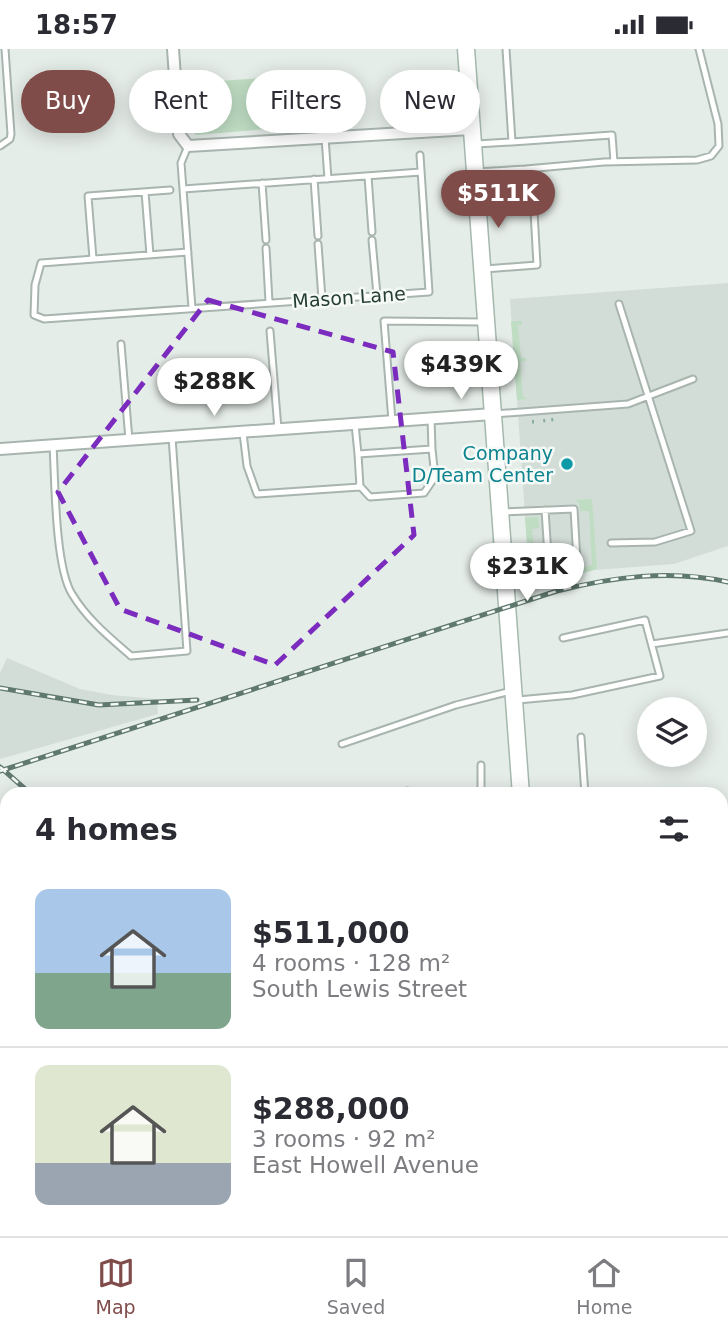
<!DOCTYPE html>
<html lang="en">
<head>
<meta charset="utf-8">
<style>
	:root { --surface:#fff; --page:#f2f2f3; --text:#2b2b33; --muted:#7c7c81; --line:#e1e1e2; --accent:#804c4a }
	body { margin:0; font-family:"DejaVu Sans",sans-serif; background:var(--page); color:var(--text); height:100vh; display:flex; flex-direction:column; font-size:26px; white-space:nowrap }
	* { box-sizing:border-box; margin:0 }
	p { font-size:23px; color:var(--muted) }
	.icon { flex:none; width:38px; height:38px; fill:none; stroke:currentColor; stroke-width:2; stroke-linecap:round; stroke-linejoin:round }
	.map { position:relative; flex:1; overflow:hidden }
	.panel { position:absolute; left:0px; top:738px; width:728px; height:450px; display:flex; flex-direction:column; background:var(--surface); border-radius:21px 21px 0 0; box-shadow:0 4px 18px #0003 }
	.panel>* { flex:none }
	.banner { position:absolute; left:21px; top:21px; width:686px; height:63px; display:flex; gap:14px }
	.fabs { position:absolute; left:637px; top:648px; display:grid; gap:14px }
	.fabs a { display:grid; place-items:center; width:70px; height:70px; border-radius:50%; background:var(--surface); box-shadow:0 4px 18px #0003; font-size:35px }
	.price { position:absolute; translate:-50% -60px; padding:0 16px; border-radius:24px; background:#fff; color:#222; font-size:23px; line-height:46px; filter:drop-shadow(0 2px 4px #0008) }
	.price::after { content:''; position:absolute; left:50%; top:42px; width:21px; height:16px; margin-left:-10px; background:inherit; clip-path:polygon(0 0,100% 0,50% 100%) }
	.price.selected { background:var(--accent); color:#fff }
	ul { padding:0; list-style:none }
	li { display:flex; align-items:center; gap:21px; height:175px; padding:0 35px }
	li+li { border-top:2px solid var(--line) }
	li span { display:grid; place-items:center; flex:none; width:196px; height:140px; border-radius:14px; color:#555 }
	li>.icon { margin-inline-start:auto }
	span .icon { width:84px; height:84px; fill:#fffc; stroke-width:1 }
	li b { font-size:30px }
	h2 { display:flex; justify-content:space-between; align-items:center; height:84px; padding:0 35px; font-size:30px }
	.tag { padding:0 24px; border-radius:32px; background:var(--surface); box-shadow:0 4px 18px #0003; font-size:24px; line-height:63px }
	.tag.selected { background:var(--accent); color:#fff }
	.status { display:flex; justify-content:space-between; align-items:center; height:49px; padding:0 35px; background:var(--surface); direction:ltr }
	.status svg { height:19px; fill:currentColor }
	.menu { display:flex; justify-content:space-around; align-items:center; height:98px; border-top:2px solid var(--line); background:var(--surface); font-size:19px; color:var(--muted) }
	.menu a { display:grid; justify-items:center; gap:4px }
	.menu .selected { color:var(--accent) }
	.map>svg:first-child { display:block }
	.built { fill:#d3ddd7 }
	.green { fill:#bfddc3 }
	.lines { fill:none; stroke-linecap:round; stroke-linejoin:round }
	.service-casing { stroke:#a8b5ae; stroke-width:9 }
	.minor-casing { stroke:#a8b5ae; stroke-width:14 }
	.secondary-casing { stroke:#a4b8ae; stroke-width:19 }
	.path { stroke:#87ae9d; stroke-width:2; stroke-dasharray:3.5 5; stroke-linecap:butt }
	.service { stroke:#fff; stroke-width:5 }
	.minor { stroke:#fff; stroke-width:10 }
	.secondary { stroke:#fff; stroke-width:16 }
	.rail-casing { stroke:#60796f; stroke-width:5 }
	.rail { stroke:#f5faf7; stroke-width:2.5; stroke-dasharray:8; stroke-linecap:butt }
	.marked { fill:none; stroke:#7b2cbf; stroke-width:5; stroke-dasharray:14 9; stroke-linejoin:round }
	.culture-dot { fill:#0f9aa8; stroke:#f5faf7; stroke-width:2.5 }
	.labels { text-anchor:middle; stroke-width:5; stroke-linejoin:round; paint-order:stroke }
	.street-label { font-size:19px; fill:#253e34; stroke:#f5faf7 }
	.culture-label { font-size:19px; fill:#0d838f; stroke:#f5faf7; text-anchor:end }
</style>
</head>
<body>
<div class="status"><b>18:57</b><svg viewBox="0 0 49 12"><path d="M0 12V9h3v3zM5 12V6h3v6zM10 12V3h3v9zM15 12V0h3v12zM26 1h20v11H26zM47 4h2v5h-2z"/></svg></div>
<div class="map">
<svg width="728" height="1187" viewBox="0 0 728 1187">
	<rect width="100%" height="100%" fill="#e5ede8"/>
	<path class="built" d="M728,234V497L674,515L595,521L530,538L510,250Z
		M7,609L80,640L112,646L157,650L158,665L0,710V624Z
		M0,818L7,820V1009H0Z"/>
	<path class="green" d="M263,29L267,80L196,86L192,82L189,34Z
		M511,272H522V276H518L521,309H526V312L520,313L523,348L528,350L517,351Z
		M592,450L597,520L530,538L525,469L538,468L539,479L532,480L537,534L592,516L589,462H580L579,454L575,451Z"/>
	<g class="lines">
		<defs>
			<path id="service" d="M322,47L328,130
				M512,93L612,86L614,113
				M476,95L512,93L506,0
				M0,97L10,90L11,85L5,0
				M188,97L181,114L192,259
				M526,120L604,113L697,111L711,107L719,97L718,75L699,0
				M476,123L526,120L532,127L537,216L485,220
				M368,127L372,183
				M314,130L318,187
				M262,134L266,191
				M183,140L421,123
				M145,143L150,206
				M372,191L377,246
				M318,195L322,250
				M266,199L269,253
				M188,203L41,214L35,236L34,266L44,270L429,243L420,106
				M93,210L88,147L170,141
				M270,282L278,380
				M121,295L129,391
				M494,365L628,355L693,330
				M392,372L384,272L483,273
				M355,375L358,405L432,400L431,369
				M243,384L247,417L257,445L360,438L358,405
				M53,396C55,431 55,518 72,545C87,570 109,588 131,607L187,602L172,388
				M359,436L370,448L424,444L435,428L432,400
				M504,463L574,460L577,512L549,521L545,461
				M611,494L655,493L691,482L619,255
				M652,595L728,584
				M518,651L572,646L660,627L645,571L563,589
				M581,688L585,746
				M342,695L456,656L511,642
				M481,716V746
				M407,742V746
				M723,985L728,1034
				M721,1145L728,1144
				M721,1154L727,1185
				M349,1181V1187
				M482,1181L486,1187
				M508,1181L509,1187
				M650,1181V1187
				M683,1181V1187"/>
			<path id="minor" d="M173,0L179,85L188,97L471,80
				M0,400L493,365"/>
			<path id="secondary" d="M466,0L521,746
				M721,982L728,981
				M0,1032H7
				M552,1181V1187"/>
		</defs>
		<use href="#service" class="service-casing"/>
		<use href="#minor" class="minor-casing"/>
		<use href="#secondary" class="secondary-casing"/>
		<path class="path" d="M552,369L553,376
			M544,370L545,377
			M533,371V378"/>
		<use href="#service" class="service"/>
		<use href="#minor" class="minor"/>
		<use href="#secondary" class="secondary"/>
		<defs>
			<path id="rail" d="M0,639L99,656L197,651
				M0,718L32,746
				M0,722L557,542C613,528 670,520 728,533
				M0,807L7,809
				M100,1181L101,1187
				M298,1181L299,1187
				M315,1181L316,1187
				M424,1181L429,1187"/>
		</defs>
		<use href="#rail" class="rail-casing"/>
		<use href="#rail" class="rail"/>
	</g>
	<path class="marked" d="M208,251L393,303L414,486L275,616L120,560L58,443Z"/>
	<circle class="culture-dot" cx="567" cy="415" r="7"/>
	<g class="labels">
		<g class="street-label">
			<text transform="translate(349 248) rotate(-4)" y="7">Mason Lane</text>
		</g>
		<g class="culture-label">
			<text x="553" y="411">Company<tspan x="553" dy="22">D/Team Center</tspan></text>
		</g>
	</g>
</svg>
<div class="fabs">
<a><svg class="icon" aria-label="layers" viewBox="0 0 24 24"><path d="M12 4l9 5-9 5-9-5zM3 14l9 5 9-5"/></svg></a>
</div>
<b class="price selected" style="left:498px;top:181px">$511K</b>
<b class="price" style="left:461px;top:352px">$439K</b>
<b class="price" style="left:214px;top:369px">$288K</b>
<b class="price" style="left:527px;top:554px">$231K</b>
<div class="banner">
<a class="tag selected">Buy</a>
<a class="tag">Rent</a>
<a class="tag">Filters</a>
<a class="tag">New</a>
</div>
<section class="panel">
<h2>4 homes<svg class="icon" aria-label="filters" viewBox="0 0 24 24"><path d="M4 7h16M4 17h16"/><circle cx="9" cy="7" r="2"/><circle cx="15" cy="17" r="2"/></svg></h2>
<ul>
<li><span style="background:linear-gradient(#a9c7e8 60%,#7fa58c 0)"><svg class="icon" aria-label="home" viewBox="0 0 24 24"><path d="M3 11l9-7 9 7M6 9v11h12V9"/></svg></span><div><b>$511,000</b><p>4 rooms · 128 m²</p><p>South Lewis Street</p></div></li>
<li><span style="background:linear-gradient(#dfe7d0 70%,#9aa5b1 0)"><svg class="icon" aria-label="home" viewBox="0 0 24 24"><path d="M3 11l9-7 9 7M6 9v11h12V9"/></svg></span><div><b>$288,000</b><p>3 rooms · 92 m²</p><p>East Howell Avenue</p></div></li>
</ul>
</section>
</div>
<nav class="menu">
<a class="selected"><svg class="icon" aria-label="map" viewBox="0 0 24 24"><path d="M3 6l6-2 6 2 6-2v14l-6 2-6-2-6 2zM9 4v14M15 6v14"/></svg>Map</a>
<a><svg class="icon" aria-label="saved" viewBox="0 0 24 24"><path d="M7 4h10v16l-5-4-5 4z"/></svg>Saved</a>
<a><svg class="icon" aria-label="home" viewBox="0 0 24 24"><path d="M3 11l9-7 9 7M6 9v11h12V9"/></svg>Home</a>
</nav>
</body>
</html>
